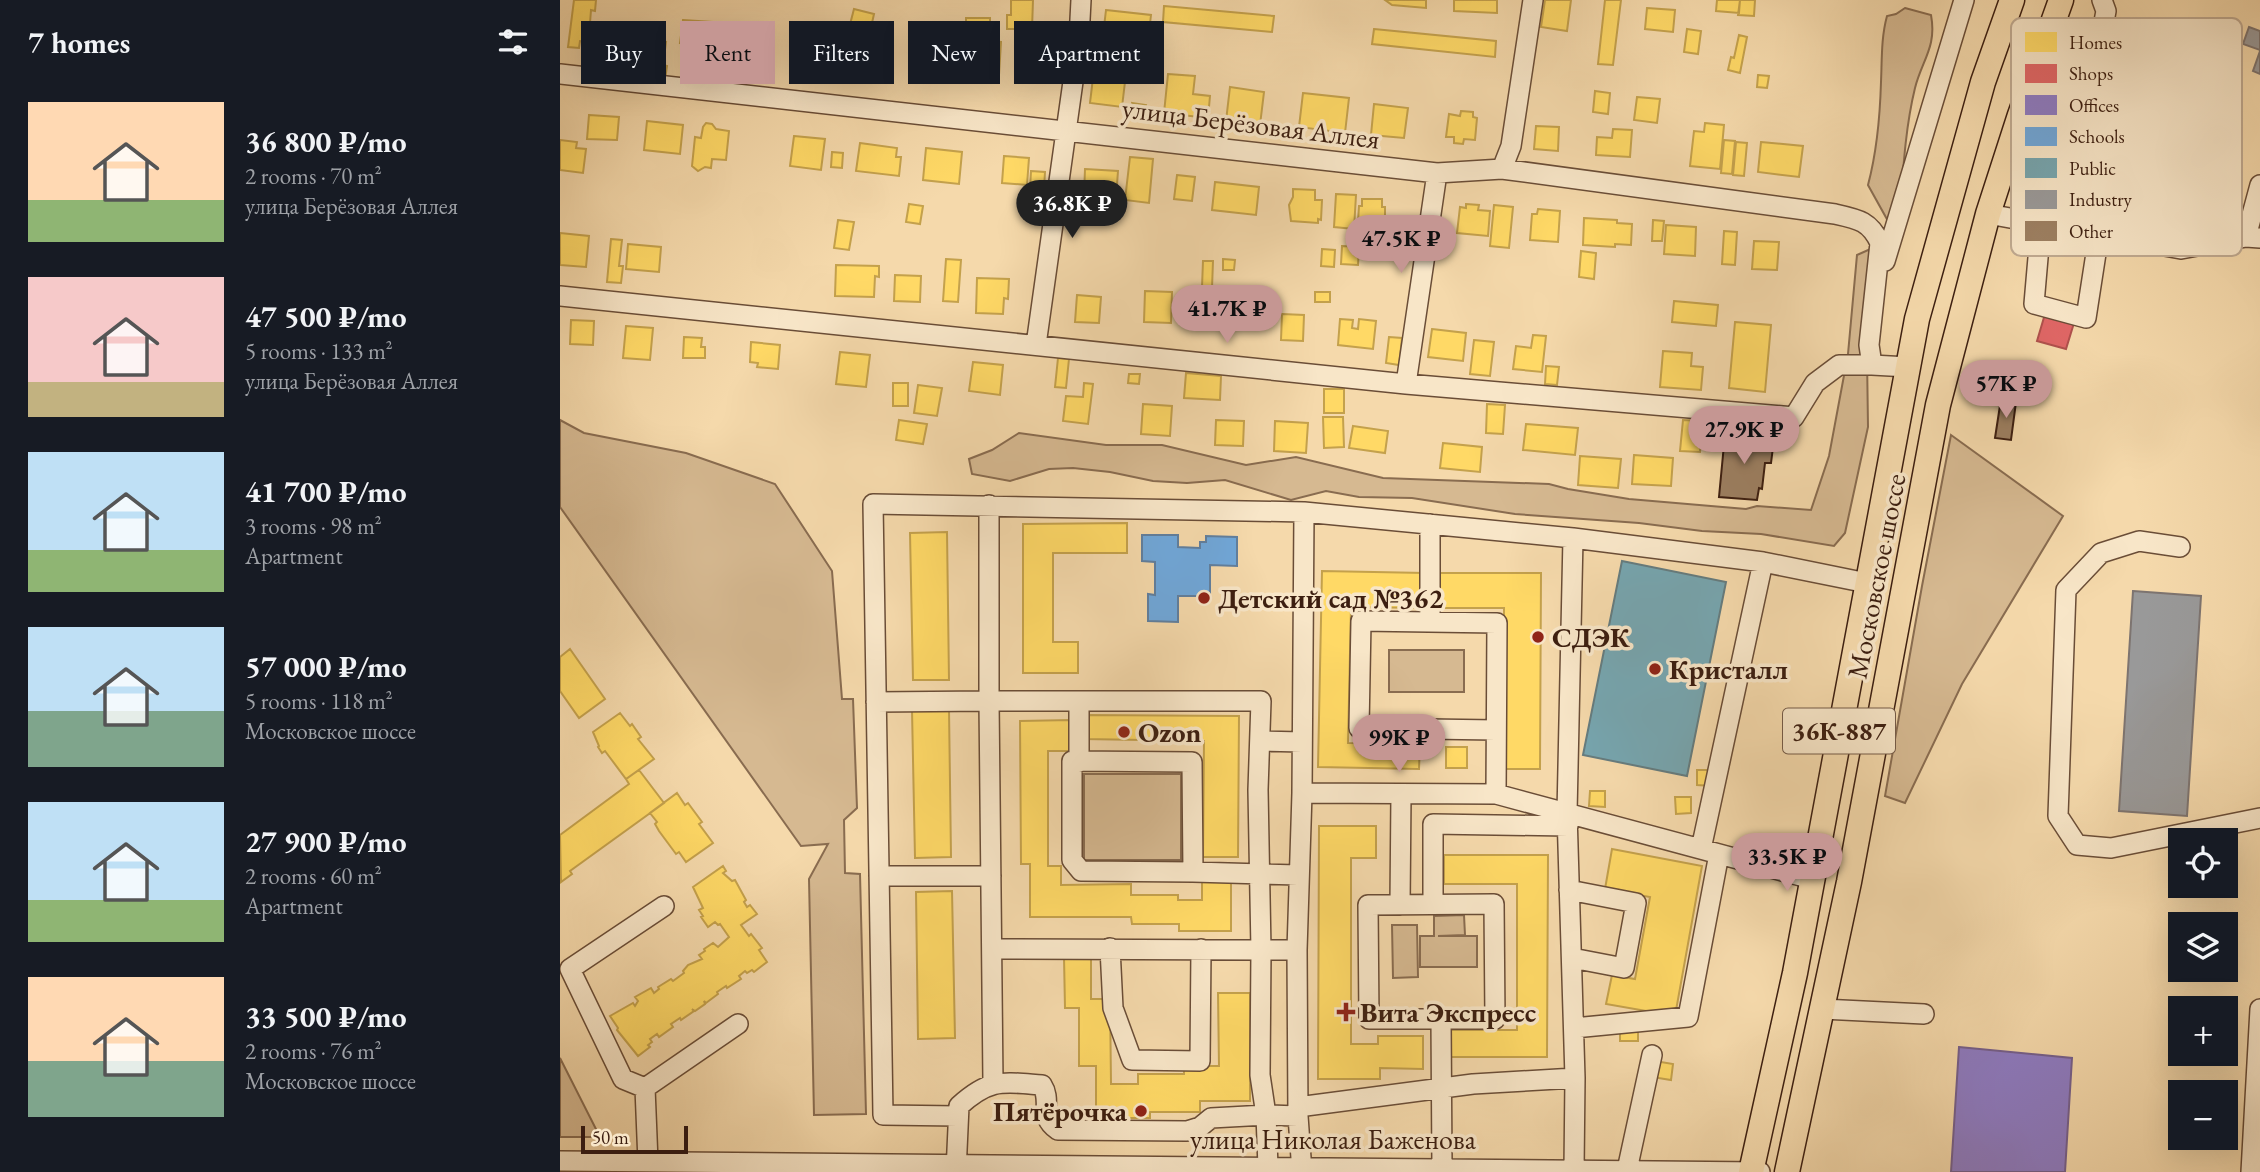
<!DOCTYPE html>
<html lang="en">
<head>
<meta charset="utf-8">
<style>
	:root { --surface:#171b24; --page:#242831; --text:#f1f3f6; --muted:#9ea1a6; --accent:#c59692 }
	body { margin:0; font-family:"EB Garamond",serif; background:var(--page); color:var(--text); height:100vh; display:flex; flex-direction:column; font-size:26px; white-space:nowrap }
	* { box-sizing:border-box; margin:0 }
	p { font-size:23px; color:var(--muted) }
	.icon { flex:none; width:38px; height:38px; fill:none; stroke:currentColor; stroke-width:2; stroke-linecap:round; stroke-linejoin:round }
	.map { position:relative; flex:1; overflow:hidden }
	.drawer { display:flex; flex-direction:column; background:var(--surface); width:560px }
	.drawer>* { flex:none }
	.guide { position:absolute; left:21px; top:21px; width:665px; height:63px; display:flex; gap:14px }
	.fabs { position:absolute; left:1608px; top:828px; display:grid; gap:14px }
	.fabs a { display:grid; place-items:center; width:70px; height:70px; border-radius:0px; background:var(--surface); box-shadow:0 7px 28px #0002; font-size:35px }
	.scale { position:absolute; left:21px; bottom:18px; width:107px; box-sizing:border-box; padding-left:7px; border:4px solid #3c1e10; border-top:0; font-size:19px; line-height:24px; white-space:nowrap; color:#3c1e10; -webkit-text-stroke:5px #f8e6c8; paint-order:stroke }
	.price { position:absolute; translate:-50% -60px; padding:0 16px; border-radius:24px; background:var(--accent); color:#111; font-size:23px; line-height:46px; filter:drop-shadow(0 2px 4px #0008) }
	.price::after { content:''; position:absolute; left:50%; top:42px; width:21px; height:16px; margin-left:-10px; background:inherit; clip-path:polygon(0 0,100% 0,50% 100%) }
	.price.on { background:#222; color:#fff }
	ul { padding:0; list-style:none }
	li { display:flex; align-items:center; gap:21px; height:175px; padding:0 28px }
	li span { display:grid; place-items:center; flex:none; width:196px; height:140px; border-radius:0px; color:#555 }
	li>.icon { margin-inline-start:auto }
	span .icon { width:84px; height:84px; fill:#fffc; stroke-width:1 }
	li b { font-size:30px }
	h2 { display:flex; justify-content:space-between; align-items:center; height:84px; padding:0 28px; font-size:30px }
	.chip { padding:0 24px; border-radius:0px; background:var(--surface); box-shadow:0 7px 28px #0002; font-size:24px; line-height:63px }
	.chip.on { background:var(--accent); color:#111 }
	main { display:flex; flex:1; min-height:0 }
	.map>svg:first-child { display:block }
	.green { fill:#d6b991; stroke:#896c50; stroke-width:2 }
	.homes { fill:#ffd966; stroke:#c4a14c; stroke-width:2 }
	.shops { fill:#e06666; stroke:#af504c; stroke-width:2 }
	.offices { fill:#8e7cc3; stroke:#75608d; stroke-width:2 }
	.schools { fill:#6fa8dc; stroke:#607f9f; stroke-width:2 }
	.public { fill:#76a5af; stroke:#657c7f; stroke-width:2 }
	.industry { fill:#999; stroke:#7d7470; stroke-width:2 }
	.building { fill:#9c7f61; stroke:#3c1e10; stroke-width:2 }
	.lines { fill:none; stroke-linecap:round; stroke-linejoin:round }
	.minor-tunnel { stroke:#d0b48c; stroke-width:19; stroke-dasharray:19 10; stroke-linecap:butt }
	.minor-casing { stroke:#6a4d37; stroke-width:22 }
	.major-casing { stroke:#3c1e10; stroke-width:27 }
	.minor { stroke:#f8e6c8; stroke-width:19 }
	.major { stroke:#f5d9ab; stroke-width:24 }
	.poi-dot { fill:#8f2418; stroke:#f8e6c8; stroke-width:2.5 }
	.labels { text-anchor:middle; stroke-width:7; stroke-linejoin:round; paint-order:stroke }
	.shield { fill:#f8e6c8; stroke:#745a47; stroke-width:2 }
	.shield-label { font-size:26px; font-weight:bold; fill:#3c1e10 }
	.street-label { font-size:28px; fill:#3c1e10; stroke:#f8e6c8 }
	.poi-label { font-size:28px; font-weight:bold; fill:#3c1e10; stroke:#f8e6c8; text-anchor:start }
	.key { fill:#f8e6c8; stroke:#c0aa91; stroke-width:2 }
	.key-label { font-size:19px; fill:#3c1e10 }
</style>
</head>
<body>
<main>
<section class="drawer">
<h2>7 homes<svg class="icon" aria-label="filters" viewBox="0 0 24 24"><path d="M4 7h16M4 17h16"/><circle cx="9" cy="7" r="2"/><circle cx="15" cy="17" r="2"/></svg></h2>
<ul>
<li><span style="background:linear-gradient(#ffd9b3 70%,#8fb573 0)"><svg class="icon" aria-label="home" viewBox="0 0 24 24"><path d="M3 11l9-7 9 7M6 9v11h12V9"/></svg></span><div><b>36 800 ₽/mo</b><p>2 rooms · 70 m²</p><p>улица Берёзовая Аллея</p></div></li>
<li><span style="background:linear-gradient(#f6c9c9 75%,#c2b280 0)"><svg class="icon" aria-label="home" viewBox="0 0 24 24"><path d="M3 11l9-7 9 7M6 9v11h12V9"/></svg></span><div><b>47 500 ₽/mo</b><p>5 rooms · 133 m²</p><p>улица Берёзовая Аллея</p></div></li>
<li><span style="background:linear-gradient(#bfe0f5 70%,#8fb573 0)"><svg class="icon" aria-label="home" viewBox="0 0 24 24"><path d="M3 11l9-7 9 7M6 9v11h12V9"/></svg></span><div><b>41 700 ₽/mo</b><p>3 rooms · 98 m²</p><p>Apartment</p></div></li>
<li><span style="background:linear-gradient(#bfe0f5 60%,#7fa58c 0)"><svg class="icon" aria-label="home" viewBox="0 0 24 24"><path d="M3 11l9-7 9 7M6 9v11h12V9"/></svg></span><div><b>57 000 ₽/mo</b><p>5 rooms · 118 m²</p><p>Московское шоссе</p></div></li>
<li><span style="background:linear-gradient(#bfe0f5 70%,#8fb573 0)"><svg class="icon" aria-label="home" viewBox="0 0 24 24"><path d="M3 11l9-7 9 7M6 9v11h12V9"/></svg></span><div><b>27 900 ₽/mo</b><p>2 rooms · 60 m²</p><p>Apartment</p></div></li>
<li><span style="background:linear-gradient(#ffd9b3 60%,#7fa58c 0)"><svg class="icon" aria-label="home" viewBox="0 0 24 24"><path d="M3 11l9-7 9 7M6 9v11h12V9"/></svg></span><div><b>33 500 ₽/mo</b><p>2 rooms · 76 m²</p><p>Московское шоссе</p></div></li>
</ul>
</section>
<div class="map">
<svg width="1700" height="1172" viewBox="0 0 1700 1172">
	<rect width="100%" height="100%" fill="#f5d9ab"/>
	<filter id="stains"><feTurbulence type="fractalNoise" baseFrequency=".00286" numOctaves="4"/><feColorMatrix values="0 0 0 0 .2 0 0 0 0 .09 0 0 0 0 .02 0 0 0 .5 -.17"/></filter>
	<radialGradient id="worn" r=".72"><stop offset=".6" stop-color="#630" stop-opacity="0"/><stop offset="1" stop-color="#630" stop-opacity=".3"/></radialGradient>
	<path class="green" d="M1345,8L1371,15C1377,47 1362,60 1355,88C1345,129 1343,172 1340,214L1328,221L1308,185C1317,151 1320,117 1321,82C1322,60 1321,38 1327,16L1336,14Z
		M1317,246L1327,269L1307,356L1308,427L1285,533L1274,546L1201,534L1142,531L1079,523L955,514L852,498L799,497L766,491L731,500L665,480L627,483L593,481L550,472L513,468L489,469L450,481L412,474L409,459L432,450L459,433L546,445H602L686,465L736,457L823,478L989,484L1008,489L1069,499L1186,509L1197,506L1251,510L1269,456L1288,354L1297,255Z
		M0,420L24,433L126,453L215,484L272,571L282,699H293L297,808L284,820L285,873L300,874L306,1114L254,1115L249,879L268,844L241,846L0,507Z
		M1391,435L1503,516L1402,684L1345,803L1325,796L1362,586Z
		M829,650H904V692H829Z
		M524,774H621V860H524Z
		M904,915L905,935L878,936H917V967H860V936H874V916Z
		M832,925H857L858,977L833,978Z
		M0,1058L40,1137H0Z"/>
	<path class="homes" d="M14,0H36L35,11L31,10L30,23L55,26L53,44L20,41L19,48L8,47Z
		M451,0H473L472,29H447V15H451Z
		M825,0H866V8L832,5Z
		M894,0H937V13L894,11Z
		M985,0H1011L1007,31L981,27Z
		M1045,0H1061L1053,65L1038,64Z
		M1157,0H1180L1179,13L1156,11Z
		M1180,0H1195L1194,16L1178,15Z
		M604,6L714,16L712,32L603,22Z
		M1087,8L1115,10L1113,32L1085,29Z
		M294,9L314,14L312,23L317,22L321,27L317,32H312L316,39L299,47L292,33L288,32Z
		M546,10L591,15L589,32L544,27Z
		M406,18H430V32H406Z
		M123,20L152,22L149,46L120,43Z
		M814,29L936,41L935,57L812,44Z
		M1127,29L1141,31L1138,54L1124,52Z
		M1179,35L1187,37L1180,73L1168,70L1171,57L1174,58Z
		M197,37L214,38L213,56L195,54Z
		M88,40L106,42L103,65L107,66L105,80L64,75L65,60L85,62Z
		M413,40L441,42L439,75L416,74L417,59H412Z
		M476,43L486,44V52H493L492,76H481V80H470V75H460L462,50L476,51Z
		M535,61L567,65L562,107L530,103Z
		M608,74L635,76L633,94L650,96L648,118L604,113Z
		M1198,75L1209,76L1207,88L1197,87Z
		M670,87L704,92L700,125L666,121Z
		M1035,91L1050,93L1048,114L1033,112Z
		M743,93L789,98L785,133L739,127Z
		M1077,97L1100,99L1097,123L1074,120Z
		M572,103L586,105L584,120L570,118Z
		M814,104L848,108L844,138L811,135Z
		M901,111L913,112V117L917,118L915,140L904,139L903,144L894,143V137H886L889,114L900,116Z
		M29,115L59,117L57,140L27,139Z
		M87,121L123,125L120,154L84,150Z
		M146,123L152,124L156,129L169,131L166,160L152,159L151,168L145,167L138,171L132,166L135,137L141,138L143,127Z
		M1145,123L1164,125L1160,169L1130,166L1134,131L1144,132Z
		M976,126L999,127L998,151L974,149Z
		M1053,129L1072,130L1070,157L1036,155L1037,137L1052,138Z
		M234,136L265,139L261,170L230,166Z
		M0,140L17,142L16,148L26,149L23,173L0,170Z
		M1164,140L1175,141L1172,174L1161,173Z
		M1176,142L1187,143L1184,176L1173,175Z
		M1201,142L1243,146L1239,177L1198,172Z
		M300,143L337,148L336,157H341L339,176L296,171Z
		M366,148L402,152L399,184L363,180Z
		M272,152L283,153L282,168L271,167Z
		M444,156L469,158L467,185L442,183Z
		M570,157L593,159L589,203L565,200Z
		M525,169L558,171L556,198L524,196Z
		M471,171L485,172L484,189L470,188Z
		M617,175L635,177L632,201L614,199Z
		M655,182L699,187L696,215L652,210Z
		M733,189L755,190V200H762L761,220L758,219V223L731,221L729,205L733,197Z
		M776,194L796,195L794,229L774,227Z
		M802,199H822V207H825V222H821V228L802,227V221H798L799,206H802Z
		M349,204L363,206L360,224L346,222Z
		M906,204L919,205L918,210L930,211L928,236L897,233L900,207L906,208Z
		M934,205L953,207L949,248L930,246Z
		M978,209L1000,211L998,242L970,240L972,214H977Z
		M1024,218L1057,220V223L1072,224L1071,245L1055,244V247L1023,245Z
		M278,220L294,222L289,250L274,248Z
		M1093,220L1104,221L1102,241H1092Z
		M1106,225L1136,227L1135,256L1104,254Z
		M1164,231L1177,232L1175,265L1162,264Z
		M0,233L29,236L26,267L0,265Z
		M51,239L62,240L59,266H63L61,283L47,282Z
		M1194,241L1219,242L1217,270L1192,269Z
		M68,244L101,247L99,272L66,269Z
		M782,246L799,247L798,265L781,264Z
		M762,249L775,250L774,267L761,266Z
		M1021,251L1036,253L1034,279L1019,277Z
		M386,259L401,260L398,302L383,301Z
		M663,259L675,260L674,270H663Z
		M643,261H653L652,288L642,287Z
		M276,265L319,266V277L315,276L314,297L275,296Z
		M335,275L361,276L360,302L334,301Z
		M417,278L449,279L448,299L444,298L443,314L416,313Z
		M585,291L612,292L611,323L584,322Z
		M755,292H770V302H755Z
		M517,295L541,297L539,323L515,322Z
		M645,296L670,297L669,325L639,324V311H645Z
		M1114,301L1158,305L1156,326L1112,322Z
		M722,314L744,315L743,341L721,340Z
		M780,319L793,320L792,328L798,329L799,319L816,321L813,349L778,345Z
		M11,320L34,321L33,345L10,344Z
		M1175,322L1211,325L1205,392L1169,388Z
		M66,326L93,328L90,360L63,358Z
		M872,329L906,333L903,361L868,357Z
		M973,335L986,336L982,372L953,369L956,346L971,348Z
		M124,337L142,338L141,347H145V358H123Z
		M829,337L842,338L839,365L826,363Z
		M914,340L934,342L930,376L910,374Z
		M191,342L220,345L218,369L197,367L198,363L190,362Z
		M1103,351L1132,353L1131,366L1143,367L1141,390L1100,387Z
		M280,352L310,355L306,387L276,384Z
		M498,358L509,359L506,388L495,387Z
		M413,362L443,365L440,395L409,391Z
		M986,366L999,367L997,385L985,384Z
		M626,373L661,376L660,400L624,398Z
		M569,374H580L579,384L568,383Z
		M333,383H348V406H333Z
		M524,383L533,384L528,424L503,421L506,396L523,397Z
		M358,385L382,388L377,416L354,413Z
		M764,389H784V413H764Z
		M583,404L612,406L610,436L581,434Z
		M927,404L945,405L943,434L926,433Z
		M763,417H783L784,447L764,448Z
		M339,420L367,424L363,444L336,440Z
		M656,420L684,421L683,446L655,445Z
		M1123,420L1142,421L1140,452L1120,451Z
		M715,421L748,423L746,453L714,451Z
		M966,424L1018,428L1015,455L963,450Z
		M793,426L828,431L825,453L789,448Z
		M883,443L922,447L920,472L880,468Z
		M1074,455L1113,458L1111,486L1072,484Z
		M1020,456L1061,459L1058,488L1018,485Z
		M567,523V553H493V642H518V673H463V524Z
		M387,532L389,680H353L350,533Z
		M762,571L865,573L864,608L791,607L788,743L860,744L859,769L758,767Z
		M874,573H981L980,769H943L944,608H874Z
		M10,649L45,699L19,718L0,691V657Z
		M389,709L391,857L355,858L352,710Z
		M60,713L70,726L72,724L81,737L78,739L94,759L66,779L45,751L42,753L38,747L39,746L33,732Z
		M523,715L679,716L678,857H643L644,741L523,739Z
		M511,720V751H488V866H501V885L571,884V895H618V900H642V882H671V931H619V924H572L571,917H470V864H461L460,721Z
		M886,747H907V768H886Z
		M79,770L104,803L10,871L12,874L1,882L0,835L69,784L66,779Z
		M1137,770H1152V786L1137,785Z
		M1030,791H1045V807L1029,806Z
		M117,793L125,805L128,803L142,822L139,824L153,843L126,862L119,852L116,854L99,831L95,824L97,822L90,813Z
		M1115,797H1131V813L1116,814Z
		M759,826H816V858H791V1044H818V1036H863V1069L820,1068V1079H758Z
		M1052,849L1142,866L1115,1016L1046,1004L1052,975L1075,979L1090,897L1045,889Z
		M884,855H988L987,1057H889V1030H957V884H884Z
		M163,866L166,871L163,873L172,881L175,880L186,900L184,902L187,907L190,905L197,914L181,925L189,936L191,934L202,948L199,950L207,962L194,972L192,970L187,973L185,971L179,976L181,979L167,988L166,986L157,992L158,994L146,1003L144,1001L145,1004L135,1011L132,1009L134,1011L121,1020L120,1018L111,1024L113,1027L99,1037L97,1034L90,1039L92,1042L88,1045L90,1047L78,1056L57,1030L58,1028L50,1016L73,1003L75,1006L78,1001L75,997L91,988L94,993L99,989L98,987L111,979L113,981L124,973L123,971L128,965L142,959L139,955L145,951L144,949L153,943L158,947L169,937L160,924L158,925L155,922L148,927L141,917L143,916L139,910L143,908L133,887Z
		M392,891L395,1038L358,1039L356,892Z
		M504,957H531V999H550L551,1084H578V1074H624V1066H659L658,993H690V1101H640V1112H590V1118H536V1066H519V1008H505Z
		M1060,1027H1078V1041H1060Z
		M1095,1061L1113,1064L1111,1080L1092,1077Z"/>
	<path class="shops" d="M1485,314L1514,323L1506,349L1477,341Z"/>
	<path class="offices" d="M1399,1047L1512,1058L1505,1172H1391Z"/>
	<path class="schools" d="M582,535H618V547L640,548V542H646V536L677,537V566L650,565V596H618V622L588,621V594L595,595V562L582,561Z"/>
	<path class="public" d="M1062,561L1166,582L1127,776L1023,755Z"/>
	<path class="industry" d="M1689,27L1700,31V50L1683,44Z
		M1700,51V74L1693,71Z
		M1573,591L1641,596L1627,816L1559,811Z"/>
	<path class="building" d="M1441,399L1456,402L1451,440L1435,438Z
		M1165,434L1214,439L1211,463H1205L1202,489L1199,488L1197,500L1159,497Z"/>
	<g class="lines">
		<path class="minor-tunnel" d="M1536,103L1544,113L1540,130"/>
		<defs>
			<path id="minor" d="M0,74L877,173L942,169L1275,214C1298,219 1310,221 1320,243L1309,345L1312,365L1348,367
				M1536,103L1531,91L1546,11L1542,0
				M942,169L951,146L973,0
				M1428,214L1621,249L1686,237L1700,238
				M1539,234L1526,318L1474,304L1481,223L1540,130
				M1686,237L1700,185
				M1325,261L1404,0
				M0,296L846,384L1234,417L1255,383L1279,365H1312
				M476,345L519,39L521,0
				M846,384L877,173
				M429,505V701H701L698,790L701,950L432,949
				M1620,547L1579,541L1541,553L1506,590L1498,816L1517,845L1551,848L1700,818
				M870,622V524
				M519,701V762
				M316,702L429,701L433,1083
				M936,730L799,728L801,621L937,623L936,794
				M701,741L742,742
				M742,793L936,794L1252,879
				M1141,849L1203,562
				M633,872L521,871L512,860V761L632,762L633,872L738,875
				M319,876H431
				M1009,890L1076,903L1064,968L1012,958
				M873,904V824L1008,826
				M840,905L841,794
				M550,948L553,1008L572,1060L640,1061L641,949
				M1262,1009L1364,1014
				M881,1019H809L808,905L934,904L935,1019H881L882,1168
				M1014,1028L1128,1017L1159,854
				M85,1088L63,1079L10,969L104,906
				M738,1107L913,1084L1015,1078L1007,813L1013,538
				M398,1116L323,1115L313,504L744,512L1013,538L1203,562L1307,583
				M0,1161L1200,1172
				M88,1162L85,1088L178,1024
				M708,1167L706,1115L700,1075L701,950H737
				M1014,1169L1015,1078
				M1067,1170L1092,1055
				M396,1172L399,1106C430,1078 442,1082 482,1085C493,1102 477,1116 498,1130L627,1131L640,1127L651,1118L706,1115L738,1116
				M742,1172L738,1116L737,950L742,793L744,512
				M1691,1172L1700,1009"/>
			<path id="major" d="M1191,1172L1235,973L1357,319L1423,82L1452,0
				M1227,1172L1289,882L1378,405L1428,214L1460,115L1501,0"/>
		</defs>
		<use href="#minor" class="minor-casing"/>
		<use href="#major" class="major-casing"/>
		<use href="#minor" class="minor"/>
		<use href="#major" class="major"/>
	</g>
	<g class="poi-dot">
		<circle cx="644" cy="598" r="7"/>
		<circle cx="978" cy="637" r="7"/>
		<circle cx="1095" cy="669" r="7"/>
		<circle cx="564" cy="732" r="7"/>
		<path d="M782.5 1001.5h7v7h7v7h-7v7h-7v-7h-7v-7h7z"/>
		<circle cx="581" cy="1111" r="7"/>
	</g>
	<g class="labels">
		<rect class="shield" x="1223" y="708.5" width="112" height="45" rx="5"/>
		<g class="shield-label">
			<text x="1279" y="740">36К-887</text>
		</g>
		<g class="street-label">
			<text transform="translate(691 123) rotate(7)" y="10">улица Берёзовая Аллея</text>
			<text transform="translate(1316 576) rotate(-79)" y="10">Московское шоссе</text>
			<text x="773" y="1149">улица Николая Баженова</text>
		</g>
		<g class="poi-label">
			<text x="658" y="608">Детский сад №362</text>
			<text x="992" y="647">СДЭК</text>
			<text x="1109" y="679">Кристалл</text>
			<text x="578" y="742">Ozon</text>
			<text x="800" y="1022">Вита Экспресс</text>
			<text x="567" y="1121" text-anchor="end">Пятёрочка</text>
		</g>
	</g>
	<rect x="1451" y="18" width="231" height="238" rx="10" class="key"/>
	<rect x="1465" y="32" width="32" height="20" fill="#ffd966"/>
	<rect x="1465" y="64" width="32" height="19" fill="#e06666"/>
	<rect x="1465" y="95" width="32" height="20" fill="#8e7cc3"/>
	<rect x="1465" y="127" width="32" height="19" fill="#6fa8dc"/>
	<rect x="1465" y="158" width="32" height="20" fill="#76a5af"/>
	<rect x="1465" y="190" width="32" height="19" fill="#999"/>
	<rect x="1465" y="221" width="32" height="20" fill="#9c7f61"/>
	<g class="key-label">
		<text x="1509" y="49">Homes</text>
		<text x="1509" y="80">Shops</text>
		<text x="1509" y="112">Offices</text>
		<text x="1509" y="143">Schools</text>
		<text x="1509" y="175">Public</text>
		<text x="1509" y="206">Industry</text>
		<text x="1509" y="238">Other</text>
	</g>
	<rect width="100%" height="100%" filter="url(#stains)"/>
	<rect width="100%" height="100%" fill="url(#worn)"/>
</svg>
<div class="fabs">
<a><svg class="icon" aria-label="locate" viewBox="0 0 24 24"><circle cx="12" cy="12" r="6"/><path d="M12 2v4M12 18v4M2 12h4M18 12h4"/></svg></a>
<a><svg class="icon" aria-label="layers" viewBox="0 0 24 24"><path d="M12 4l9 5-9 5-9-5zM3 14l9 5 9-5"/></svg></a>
<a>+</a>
<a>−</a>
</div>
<div class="scale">50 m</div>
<b class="price on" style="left:512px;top:240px">36.8K ₽</b>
<b class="price" style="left:841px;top:275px">47.5K ₽</b>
<b class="price" style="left:667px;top:345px">41.7K ₽</b>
<b class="price" style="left:1446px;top:420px">57K ₽</b>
<b class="price" style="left:1184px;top:466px">27.9K ₽</b>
<b class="price" style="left:839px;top:774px">99K ₽</b>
<b class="price" style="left:1227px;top:893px">33.5K ₽</b>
<div class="guide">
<a class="chip">Buy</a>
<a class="chip on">Rent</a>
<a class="chip">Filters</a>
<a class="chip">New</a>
<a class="chip">Apartment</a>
</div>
</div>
</main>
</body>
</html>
